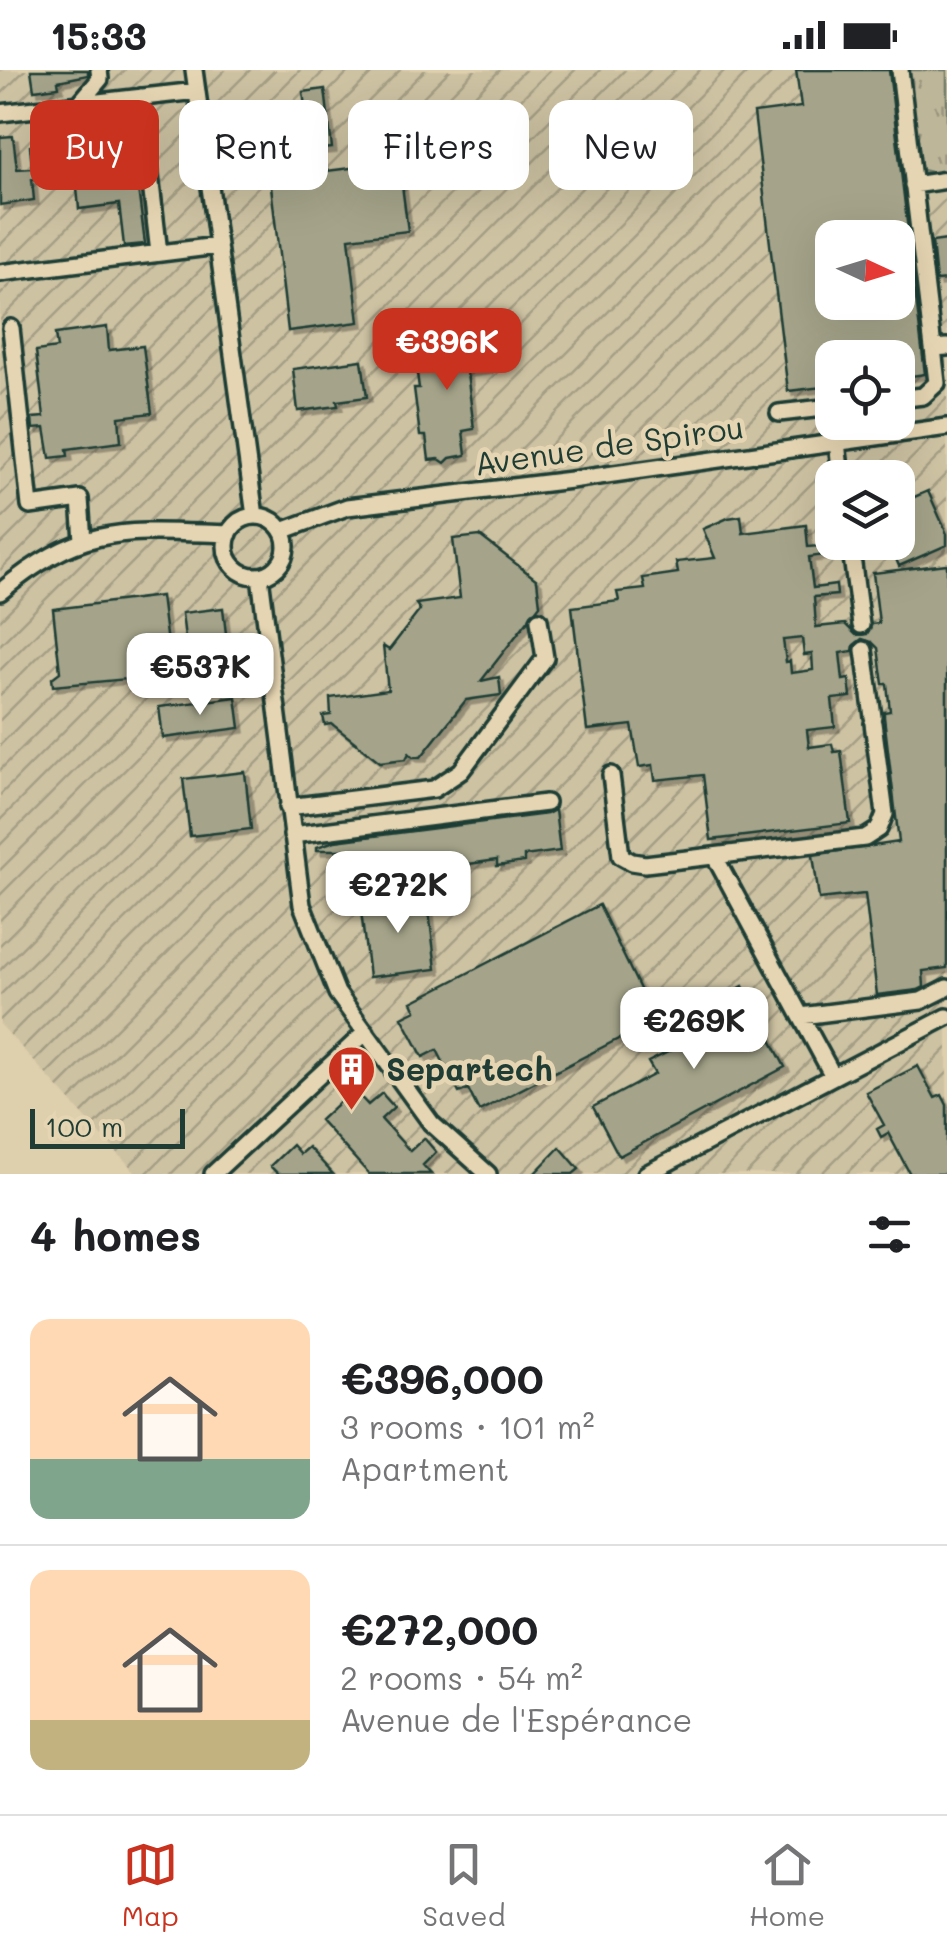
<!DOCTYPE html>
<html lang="en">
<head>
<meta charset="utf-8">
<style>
	:root { --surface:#fff; --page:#f2f2f2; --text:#202124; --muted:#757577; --line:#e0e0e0; --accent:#c8321e }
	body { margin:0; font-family:Mali,sans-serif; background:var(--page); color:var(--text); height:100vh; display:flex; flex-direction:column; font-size:38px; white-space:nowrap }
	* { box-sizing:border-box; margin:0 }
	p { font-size:32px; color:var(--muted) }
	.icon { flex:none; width:55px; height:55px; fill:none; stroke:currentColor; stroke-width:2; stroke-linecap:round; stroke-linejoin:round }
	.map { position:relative; height:1104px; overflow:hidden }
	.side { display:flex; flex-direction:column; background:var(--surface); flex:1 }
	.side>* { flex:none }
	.guide { position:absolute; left:30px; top:30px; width:888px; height:90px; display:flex; gap:20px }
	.needle { width:65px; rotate:94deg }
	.tools { position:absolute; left:815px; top:150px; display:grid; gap:20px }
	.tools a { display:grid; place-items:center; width:100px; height:100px; border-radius:20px; background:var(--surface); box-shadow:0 10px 40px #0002; font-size:50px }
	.scale { position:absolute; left:30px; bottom:25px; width:155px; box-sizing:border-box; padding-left:10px; border:5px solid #1f3d34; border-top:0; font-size:28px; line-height:35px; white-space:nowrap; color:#1f3d34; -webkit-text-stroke:8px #e6d5b2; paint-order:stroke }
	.price { position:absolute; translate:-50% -85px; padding:0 22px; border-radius:20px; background:#fff; color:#222; font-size:32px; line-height:65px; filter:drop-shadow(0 2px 5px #0008) }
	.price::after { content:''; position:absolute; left:50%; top:60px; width:30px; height:22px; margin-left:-15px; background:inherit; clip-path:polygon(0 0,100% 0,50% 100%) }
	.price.current { background:var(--accent); color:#fff }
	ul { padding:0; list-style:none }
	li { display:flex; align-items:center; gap:30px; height:250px; padding:0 30px }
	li+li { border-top:2px solid var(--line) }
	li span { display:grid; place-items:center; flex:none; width:280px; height:200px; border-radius:20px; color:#555 }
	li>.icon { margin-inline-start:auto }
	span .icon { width:120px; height:120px; fill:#fffc; stroke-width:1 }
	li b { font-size:42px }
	h2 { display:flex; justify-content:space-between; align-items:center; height:120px; padding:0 30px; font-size:42px }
	.pill { padding:0 35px; border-radius:20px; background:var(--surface); box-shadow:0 10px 40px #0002; font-size:35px; line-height:90px }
	.pill.current { background:var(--accent); color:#fff }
	.status { display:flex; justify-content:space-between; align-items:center; height:70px; padding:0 50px; background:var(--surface); direction:ltr }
	.status svg { height:28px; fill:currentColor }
	.menu { display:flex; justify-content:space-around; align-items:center; height:140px; border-top:2px solid var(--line); background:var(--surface); font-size:28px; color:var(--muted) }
	.menu a { display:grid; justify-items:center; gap:5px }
	.menu .current { color:var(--accent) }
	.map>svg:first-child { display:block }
	.industrial { fill:url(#industrial-furrows); fill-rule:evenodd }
	.grass { fill:url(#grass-tufts); stroke:#6e7a66; stroke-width:2.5 }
	.building { fill:#a5a48a; stroke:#1f3d34; stroke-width:2.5; fill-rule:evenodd; filter:url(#shadow) }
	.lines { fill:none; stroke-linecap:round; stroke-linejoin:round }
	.minor-casing { stroke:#1f3d34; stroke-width:22 }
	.minor { stroke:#e6d5b2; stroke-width:15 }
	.labels { text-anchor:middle; stroke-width:9; stroke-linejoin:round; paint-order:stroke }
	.street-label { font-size:32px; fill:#1f3d34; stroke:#e6d5b2 }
	.poi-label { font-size:32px; font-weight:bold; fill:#1f3d34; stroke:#e6d5b2; text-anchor:start }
</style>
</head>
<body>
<div class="status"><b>15:33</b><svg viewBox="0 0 49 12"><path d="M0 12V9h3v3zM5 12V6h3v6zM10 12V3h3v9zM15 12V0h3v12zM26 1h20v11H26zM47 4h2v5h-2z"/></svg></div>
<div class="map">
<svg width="947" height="1104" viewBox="0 0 947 1104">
	<defs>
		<pattern id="industrial-furrows" width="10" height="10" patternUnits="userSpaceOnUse" patternTransform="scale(2.5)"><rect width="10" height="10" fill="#cdc2a2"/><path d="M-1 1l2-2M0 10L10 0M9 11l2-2" fill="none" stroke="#a69f85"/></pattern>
		<pattern id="grass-tufts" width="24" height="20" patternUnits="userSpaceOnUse" patternTransform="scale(2.5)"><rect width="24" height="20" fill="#beb699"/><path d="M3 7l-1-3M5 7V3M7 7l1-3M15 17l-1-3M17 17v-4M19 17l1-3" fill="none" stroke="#9a957e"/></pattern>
		<filter id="shadow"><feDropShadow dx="4.5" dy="4.5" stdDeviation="0" flood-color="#0004"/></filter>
	</defs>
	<rect width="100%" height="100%" fill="#decfad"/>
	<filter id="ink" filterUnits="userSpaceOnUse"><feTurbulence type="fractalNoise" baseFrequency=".01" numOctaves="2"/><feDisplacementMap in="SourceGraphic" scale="20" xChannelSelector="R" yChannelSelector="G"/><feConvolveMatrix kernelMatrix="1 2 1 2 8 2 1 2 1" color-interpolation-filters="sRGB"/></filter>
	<g filter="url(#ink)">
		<path class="industrial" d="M0,0H947V1104H137L0,954ZM832,168H898V232H832ZM832,288H898V352H832ZM832,408H898V472H832Z"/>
		<path class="grass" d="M904,0H947V106L922,100L914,89Z"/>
		<path class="building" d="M31,0H88V5L58,11L59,17L34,20Z
			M796,0H889L925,304L898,308V288H832V316L788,321L754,43L801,37ZM832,168H898V232H832Z
			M325,19L332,78L310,80L309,73L277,77L275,56L307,52L303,22Z
			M93,45L94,50L114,48L119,92L35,102L36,108L32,109L34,130L0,135V67L13,66L17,99L32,98L30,76L42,74L40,57L59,54V49Z
			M399,92L408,161L349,168L359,252L288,261L270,108Z
			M122,112L123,120L138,118L145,174L124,176L119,134L79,139L77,118Z
			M947,170V210L936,211L932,172Z
			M107,257L109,280L143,276L152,343L119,347L121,372L67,379L68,386L50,388L45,358L33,359L32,348L44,347L36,281L57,278L55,264Z
			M483,265L488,299L467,302L474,359L463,361L466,385L450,388L445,393L439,389L429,390L426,366H420L414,318H419L413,274Z
			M362,290L367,327L337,331L338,336L298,341L293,299Z
			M928,421L947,464V475L899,496L889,472H898V434Z
			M741,446L743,463L806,455L808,477L832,475L833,484L809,487L813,518L836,515L837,525L814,527L816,557L845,554L856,565L867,564L872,554L879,553L873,503L947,494V898L923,901L924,917L918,920L877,925L865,824L819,829L813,785L899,772L884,647V642L890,641L887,614H883L878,578L872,572L862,569L854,575L853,581L840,583L843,610L849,609L851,627L832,629L835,657L807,660L809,677L832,674L834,682L841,681L850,753L711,770L703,705L655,710L653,695L639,697L632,655L587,660L572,537L619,531L617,522L645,519L643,508L678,503L676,492L715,488L703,459L728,448ZM802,568L804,585L812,584L813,600L791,603L790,591L786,592L783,570Z
			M480,466L537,510L540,535L481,611L499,607L501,625L466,630L421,687H413L409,683L406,689L380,692L332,654L325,655L323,646L331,645L330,628L388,620L383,576L389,580L420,540L416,534L460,528L453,469Z
			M161,526L171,605L53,616L52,608L60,602L53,539Z
			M223,538L230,598H226L228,613L220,614L218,599L189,603L182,543Z
			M236,627L240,658L163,668L159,637Z
			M245,702L251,759L190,766L183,709Z
			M555,740L560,781L524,786V792L497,796V790L349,811L344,780H317V777L335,771L547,744Z
			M427,825L436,899L369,907L360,833Z
			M599,835L655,950L479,1041L468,1019L459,1023L437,980L423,987L402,947L416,940L412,932Z
			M743,916L785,997L619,1086L593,1037L655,1004L648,992L670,981L665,970L713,932Z
			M918,996L935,1028L942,1025L947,1035V1104H910L888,1063L881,1067L877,1059L884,1055L866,1022Z
			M353,1019L368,1035L382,1023L385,1027L394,1037L381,1049L410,1081L424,1068L436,1082L423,1095L431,1104H369L320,1050Z
			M292,1075L300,1084L308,1077L333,1104H278L270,1096Z
			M560,1077L579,1099L573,1104H534Z"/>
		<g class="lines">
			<defs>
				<path id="minor" d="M194,0L255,446
					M900,0L933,278L947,277
					M141,27L159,183
					M78,35L100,9L99,0
					M0,43L197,21
					M913,115L947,110
					M0,203L217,176
					M11,258L30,436L80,429L83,471
					M898,329L923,326L937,313L933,278
					M779,343L832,337
					M837,372L841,408
					M226 476a30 30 0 1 1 60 0a30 30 0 1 1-60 0Z
					M282,461L347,437L571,410L947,357
					M850,472L861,555
					M260,506L302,835L337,923L431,1053L488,1104
					M0,522C84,452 127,461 229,464
					M864,580L873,647
					M611,705L621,786L632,792L645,794L865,768L879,759L885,744L873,653
					M288,737L434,719L461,701L545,588L539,550
					M292,765L546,733
					M715,787L833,1006
					M801,946L921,931L947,918
					M213,1104L366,962
					M646,1104L947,947"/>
			</defs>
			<use href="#minor" class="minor-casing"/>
			<use href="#minor" class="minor"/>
		</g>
	</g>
	<defs>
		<symbol id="building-pin" viewBox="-11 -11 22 30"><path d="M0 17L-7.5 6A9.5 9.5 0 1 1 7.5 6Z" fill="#c8321e" stroke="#e6d5b2"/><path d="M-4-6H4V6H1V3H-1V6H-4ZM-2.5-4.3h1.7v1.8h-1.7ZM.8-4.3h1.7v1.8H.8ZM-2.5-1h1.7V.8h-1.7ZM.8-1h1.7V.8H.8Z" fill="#fff"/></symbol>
	</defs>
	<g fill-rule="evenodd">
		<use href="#building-pin" x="324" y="972" width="55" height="75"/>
	</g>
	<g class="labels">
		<g class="street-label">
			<text transform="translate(609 376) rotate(-8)" y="11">Avenue de Spirou</text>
		</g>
		<g class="poi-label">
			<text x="386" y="1011">Separtech</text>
		</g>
	</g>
</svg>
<div class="tools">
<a><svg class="needle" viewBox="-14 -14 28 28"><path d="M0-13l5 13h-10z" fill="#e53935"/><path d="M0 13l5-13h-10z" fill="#757577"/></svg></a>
<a><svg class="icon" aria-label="locate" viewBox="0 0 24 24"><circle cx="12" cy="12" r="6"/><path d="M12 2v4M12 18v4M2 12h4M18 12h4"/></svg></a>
<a><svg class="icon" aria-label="layers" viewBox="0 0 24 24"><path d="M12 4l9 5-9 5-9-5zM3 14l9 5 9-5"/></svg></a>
</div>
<div class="scale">100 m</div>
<b class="price current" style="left:447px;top:323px">€396K</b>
<b class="price" style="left:200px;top:648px">€537K</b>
<b class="price" style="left:398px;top:866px">€272K</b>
<b class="price" style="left:694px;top:1002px">€269K</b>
<div class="guide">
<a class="pill current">Buy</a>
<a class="pill">Rent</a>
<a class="pill">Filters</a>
<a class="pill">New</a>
</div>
</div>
<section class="side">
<h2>4 homes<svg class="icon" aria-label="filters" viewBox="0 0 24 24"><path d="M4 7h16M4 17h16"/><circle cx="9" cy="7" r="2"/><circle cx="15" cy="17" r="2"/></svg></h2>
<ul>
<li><span style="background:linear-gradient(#ffd9b3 70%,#7fa58c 0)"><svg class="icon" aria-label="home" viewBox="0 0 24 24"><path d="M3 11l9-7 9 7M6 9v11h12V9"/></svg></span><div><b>€396,000</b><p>3 rooms · 101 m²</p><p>Apartment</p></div></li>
<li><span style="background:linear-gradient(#ffd9b3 75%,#c2b280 0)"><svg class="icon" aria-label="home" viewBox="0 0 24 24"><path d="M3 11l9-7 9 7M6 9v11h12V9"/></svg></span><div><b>€272,000</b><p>2 rooms · 54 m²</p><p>Avenue de l'Espérance</p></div></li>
</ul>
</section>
<nav class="menu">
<a class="current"><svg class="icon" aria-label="map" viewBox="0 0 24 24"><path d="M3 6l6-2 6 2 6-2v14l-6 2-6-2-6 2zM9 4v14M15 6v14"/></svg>Map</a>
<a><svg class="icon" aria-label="saved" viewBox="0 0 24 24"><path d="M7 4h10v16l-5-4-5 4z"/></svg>Saved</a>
<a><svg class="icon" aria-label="home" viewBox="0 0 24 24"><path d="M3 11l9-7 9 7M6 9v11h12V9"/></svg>Home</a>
</nav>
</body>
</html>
